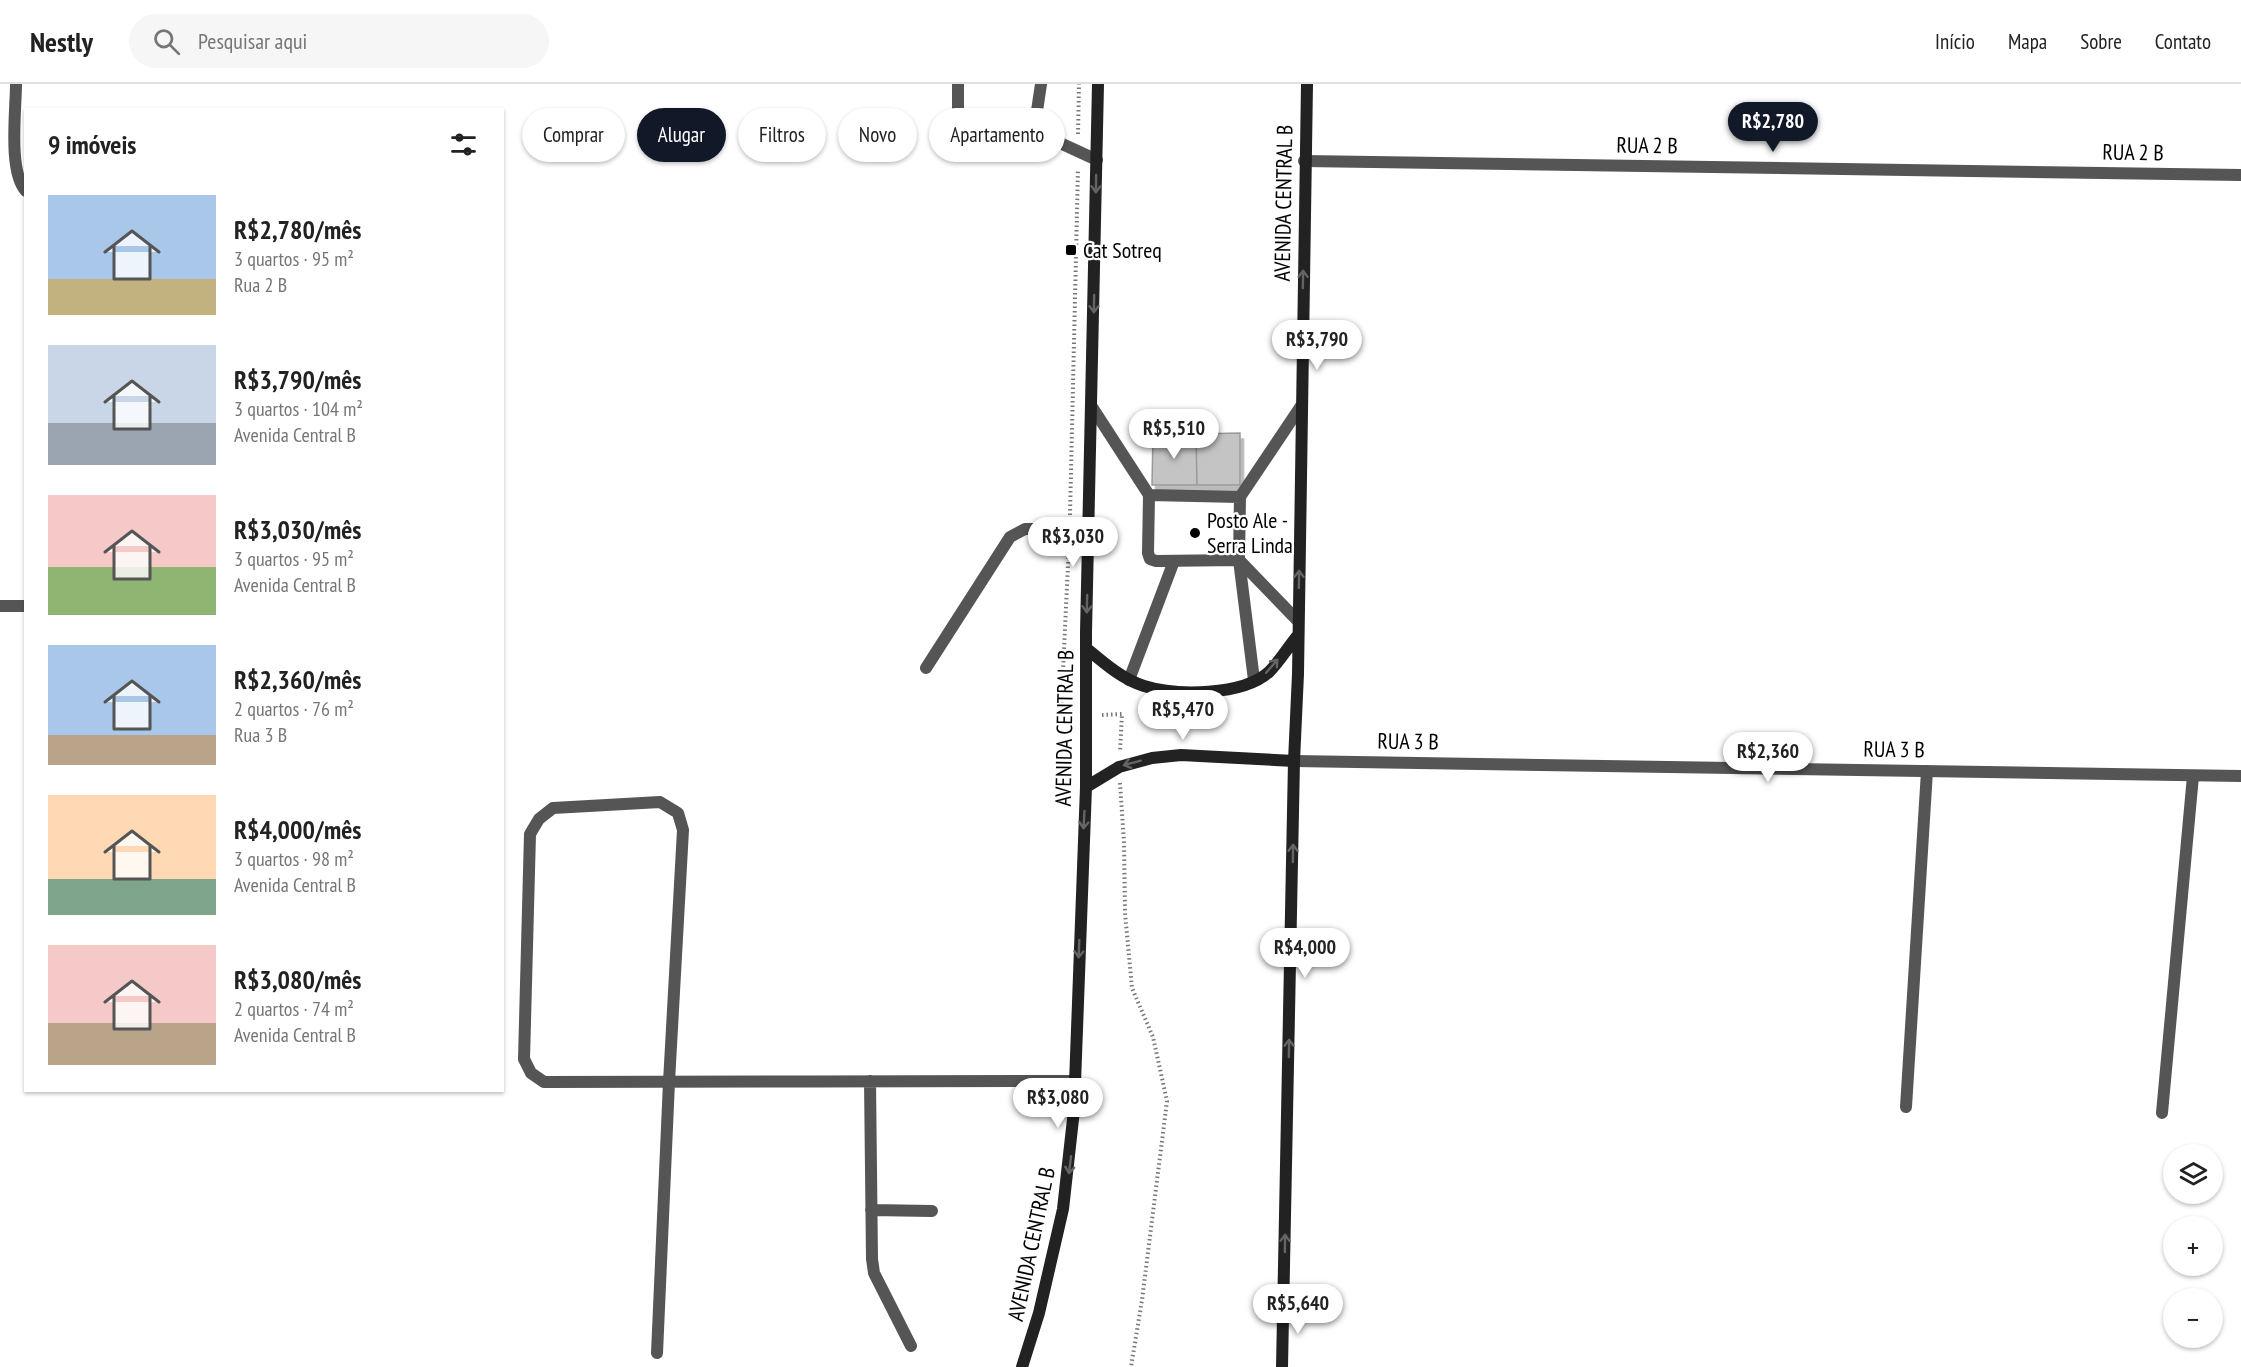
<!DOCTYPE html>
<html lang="pt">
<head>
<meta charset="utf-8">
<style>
	:root { --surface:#fff; --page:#f6f6f6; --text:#222; --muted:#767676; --line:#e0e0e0; --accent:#111827 }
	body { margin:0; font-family:"PT Sans Narrow",sans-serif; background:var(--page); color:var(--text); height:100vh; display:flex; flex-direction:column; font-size:22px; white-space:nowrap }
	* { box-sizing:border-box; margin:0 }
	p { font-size:20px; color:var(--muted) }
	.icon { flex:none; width:33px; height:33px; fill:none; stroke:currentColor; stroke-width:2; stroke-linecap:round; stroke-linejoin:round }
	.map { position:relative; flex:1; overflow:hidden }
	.drawer { position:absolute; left:24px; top:24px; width:480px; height:984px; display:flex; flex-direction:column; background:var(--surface); border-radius:0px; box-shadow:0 2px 4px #0004 }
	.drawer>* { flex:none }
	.guide { position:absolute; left:522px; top:24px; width:570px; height:54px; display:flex; gap:12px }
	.tools { position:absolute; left:2163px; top:1060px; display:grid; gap:12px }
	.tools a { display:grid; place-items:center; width:60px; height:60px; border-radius:50%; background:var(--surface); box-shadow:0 2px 4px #0004; font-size:30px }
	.price { position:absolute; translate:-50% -51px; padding:0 14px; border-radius:21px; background:#fff; color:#222; font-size:20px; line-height:39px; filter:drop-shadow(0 2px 3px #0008) }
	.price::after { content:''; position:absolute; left:50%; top:36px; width:18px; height:14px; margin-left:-9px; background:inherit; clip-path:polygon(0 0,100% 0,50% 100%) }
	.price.selected { background:var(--accent); color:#fff }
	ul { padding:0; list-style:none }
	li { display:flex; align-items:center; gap:18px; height:150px; padding:0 24px }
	li span { display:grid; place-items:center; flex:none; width:168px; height:120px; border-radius:0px; color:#555 }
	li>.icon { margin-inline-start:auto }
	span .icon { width:72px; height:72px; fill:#fffc; stroke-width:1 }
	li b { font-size:26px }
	h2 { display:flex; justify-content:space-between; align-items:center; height:72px; padding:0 24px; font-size:26px }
	.chip { padding:0 21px; border-radius:27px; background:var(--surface); box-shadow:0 2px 4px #0004; font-size:21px; line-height:54px }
	.chip.selected { background:var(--accent); color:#fff }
	header { display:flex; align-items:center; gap:36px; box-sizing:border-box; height:84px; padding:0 30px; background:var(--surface); border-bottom:2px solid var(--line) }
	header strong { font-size:28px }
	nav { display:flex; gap:33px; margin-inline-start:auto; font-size:21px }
	.search { width:420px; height:54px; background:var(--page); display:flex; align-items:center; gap:15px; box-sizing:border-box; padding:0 21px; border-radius:33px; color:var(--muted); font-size:22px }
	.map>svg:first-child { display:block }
	.building { fill:#c4c4c4; stroke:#999; stroke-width:1.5; filter:url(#shadow) }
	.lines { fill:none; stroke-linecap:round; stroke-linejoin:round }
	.path { stroke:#777; stroke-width:4; stroke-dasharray:1.5 3; stroke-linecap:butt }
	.lane { stroke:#555; stroke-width:12 }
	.street { stroke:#555; stroke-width:12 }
	.secondary { stroke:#222; stroke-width:12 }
	.oneway { stroke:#646464 }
	.poi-dot { fill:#000; stroke:#fff; stroke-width:2 }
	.labels { text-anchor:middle; stroke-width:4.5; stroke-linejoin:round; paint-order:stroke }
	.street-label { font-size:22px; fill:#000; stroke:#fff }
	.poi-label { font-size:22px; fill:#000; stroke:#fff; text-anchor:start }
</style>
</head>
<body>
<header>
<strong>Nestly</strong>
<div class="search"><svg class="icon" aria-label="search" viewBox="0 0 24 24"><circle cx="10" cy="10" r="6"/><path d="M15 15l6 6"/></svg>Pesquisar aqui</div>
<nav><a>Início</a><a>Mapa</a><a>Sobre</a><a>Contato</a></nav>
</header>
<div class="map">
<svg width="2241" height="1283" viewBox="0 0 2241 1283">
	<defs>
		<filter id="shadow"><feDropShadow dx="3.5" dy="6" stdDeviation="0" flood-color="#0004"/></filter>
	</defs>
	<rect width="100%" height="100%" fill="#fff"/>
	<path class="building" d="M1240,349V401H1197L1196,350Z
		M1153,350H1196L1197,401H1152Z"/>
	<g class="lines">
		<path class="path" d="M1078,50L1079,0
			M1070,431L1078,85
			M1069,460L1061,629L1073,630
			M1102,631L1122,630L1120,668
			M1120,699L1124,758L1125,829L1132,904L1153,953L1167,1017L1142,1216L1131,1283"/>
		<path class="lane" d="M16,0C16,26 8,88 26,107
			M958,0V45L1034,47
			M1041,0L1034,47L1097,76
			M1092,323L1149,411L1240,413L1301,322
			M1149,411L1148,469L1150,475L1156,477L1239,476L1298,537
			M1240,413L1239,476L1254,596
			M0,522H26
			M926,584L1010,453L1025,445H1089
			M1129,596L1174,477
			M870,997L872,1175L874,1189L911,1262
			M1906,1023L1927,687
			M2162,1029L2193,692
			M871,1126L932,1127
			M657,1269L669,998L683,746L678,729L660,718L553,724L539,735L530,750L524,975L531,989L544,998C721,998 898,997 1075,997"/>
		<path class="street" d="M1304,77L2241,91
			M1294,677L2241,692"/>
		<path class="secondary" d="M1086,564C1104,579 1122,595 1144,602C1176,612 1243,612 1269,588C1280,577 1288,563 1298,551
			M1086,703L1119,683L1152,674L1181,671L1294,677
			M1022,1283L1039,1229L1063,1125L1074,1026L1086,703V548L1098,0
			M1282,1283L1294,677L1298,590L1307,0"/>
	</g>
	<defs><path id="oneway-shaft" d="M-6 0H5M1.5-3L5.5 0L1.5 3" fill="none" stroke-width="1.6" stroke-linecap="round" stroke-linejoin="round" transform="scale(1.5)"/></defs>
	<g class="oneway">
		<use href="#oneway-shaft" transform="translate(1096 100) rotate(91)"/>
		<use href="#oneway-shaft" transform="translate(1303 195) rotate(-89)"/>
		<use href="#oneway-shaft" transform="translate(1094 220) rotate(91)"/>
		<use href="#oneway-shaft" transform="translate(1299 495) rotate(-89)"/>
		<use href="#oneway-shaft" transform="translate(1087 520) rotate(91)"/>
		<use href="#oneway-shaft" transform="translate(1272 582) rotate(-49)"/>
		<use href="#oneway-shaft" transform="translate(1132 679) rotate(165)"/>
		<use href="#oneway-shaft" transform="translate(1084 736) rotate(93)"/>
		<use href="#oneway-shaft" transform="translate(1293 769) rotate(-89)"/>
		<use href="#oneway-shaft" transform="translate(1079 865) rotate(92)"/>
		<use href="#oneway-shaft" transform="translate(1289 964) rotate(-89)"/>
		<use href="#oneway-shaft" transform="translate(1070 1081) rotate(97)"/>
		<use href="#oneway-shaft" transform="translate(1285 1159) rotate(-89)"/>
	</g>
	<g class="poi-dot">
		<rect x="1065" y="160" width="12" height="12" rx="3"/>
		<circle cx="1195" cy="449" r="6"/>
	</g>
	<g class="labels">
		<g class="street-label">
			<text transform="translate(1647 61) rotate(1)" y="8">RUA 2 B</text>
			<text transform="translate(2133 68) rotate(1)" y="8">RUA 2 B</text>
			<text transform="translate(1283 119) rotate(-89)" y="8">AVENIDA CENTRAL B</text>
			<text transform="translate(1064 644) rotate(-89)" y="8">AVENIDA CENTRAL B</text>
			<text transform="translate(1408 657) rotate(1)" y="8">RUA 3 B</text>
			<text transform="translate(1894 665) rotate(1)" y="8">RUA 3 B</text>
			<text transform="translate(1031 1160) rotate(-78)" y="8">AVENIDA CENTRAL B</text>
		</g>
		<g class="poi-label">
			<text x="1083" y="174">Cat Sotreq</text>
			<text x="1207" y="444">Posto Ale -<tspan x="1207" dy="25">Serra Linda</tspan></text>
		</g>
	</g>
</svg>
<div class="tools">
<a><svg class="icon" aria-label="layers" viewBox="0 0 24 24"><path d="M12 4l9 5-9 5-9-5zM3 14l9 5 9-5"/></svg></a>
<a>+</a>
<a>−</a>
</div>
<b class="price selected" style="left:1773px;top:69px">R$2,780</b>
<b class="price" style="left:1317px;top:287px">R$3,790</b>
<b class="price" style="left:1174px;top:376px">R$5,510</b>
<b class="price" style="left:1073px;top:484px">R$3,030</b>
<b class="price" style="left:1183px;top:657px">R$5,470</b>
<b class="price" style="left:1768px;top:699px">R$2,360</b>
<b class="price" style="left:1305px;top:895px">R$4,000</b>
<b class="price" style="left:1058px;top:1045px">R$3,080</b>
<b class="price" style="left:1298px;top:1251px">R$5,640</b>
<div class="guide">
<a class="chip">Comprar</a>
<a class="chip selected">Alugar</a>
<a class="chip">Filtros</a>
<a class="chip">Novo</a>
<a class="chip">Apartamento</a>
</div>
<section class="drawer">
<h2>9 imóveis<svg class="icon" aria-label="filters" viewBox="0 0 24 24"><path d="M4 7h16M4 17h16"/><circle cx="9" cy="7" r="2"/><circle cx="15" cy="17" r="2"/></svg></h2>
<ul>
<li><span style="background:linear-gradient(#a9c7e8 70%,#c2b280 0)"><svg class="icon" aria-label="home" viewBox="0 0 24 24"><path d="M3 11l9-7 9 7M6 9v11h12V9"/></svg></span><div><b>R$2,780/mês</b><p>3 quartos · 95 m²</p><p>Rua 2 B</p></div></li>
<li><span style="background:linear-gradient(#c9d6e8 65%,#9aa5b1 0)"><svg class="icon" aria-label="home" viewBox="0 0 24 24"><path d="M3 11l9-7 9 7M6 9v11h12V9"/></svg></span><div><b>R$3,790/mês</b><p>3 quartos · 104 m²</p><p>Avenida Central B</p></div></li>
<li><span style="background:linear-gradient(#f6c9c9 60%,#8fb573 0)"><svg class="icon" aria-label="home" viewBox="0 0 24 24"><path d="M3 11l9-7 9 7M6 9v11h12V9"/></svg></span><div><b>R$3,030/mês</b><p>3 quartos · 95 m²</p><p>Avenida Central B</p></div></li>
<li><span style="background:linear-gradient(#a9c7e8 75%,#b9a48a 0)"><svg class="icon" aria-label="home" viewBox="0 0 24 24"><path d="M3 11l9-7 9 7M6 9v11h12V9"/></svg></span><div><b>R$2,360/mês</b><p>2 quartos · 76 m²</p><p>Rua 3 B</p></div></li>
<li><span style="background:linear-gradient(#ffd9b3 70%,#7fa58c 0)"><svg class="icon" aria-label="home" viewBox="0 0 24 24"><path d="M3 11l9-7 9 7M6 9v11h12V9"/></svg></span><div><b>R$4,000/mês</b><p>3 quartos · 98 m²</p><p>Avenida Central B</p></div></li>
<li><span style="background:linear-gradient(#f6c9c9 65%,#b9a48a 0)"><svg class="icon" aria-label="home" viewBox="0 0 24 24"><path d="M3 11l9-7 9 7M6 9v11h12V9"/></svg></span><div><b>R$3,080/mês</b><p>2 quartos · 74 m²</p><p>Avenida Central B</p></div></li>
</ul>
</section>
</div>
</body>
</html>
